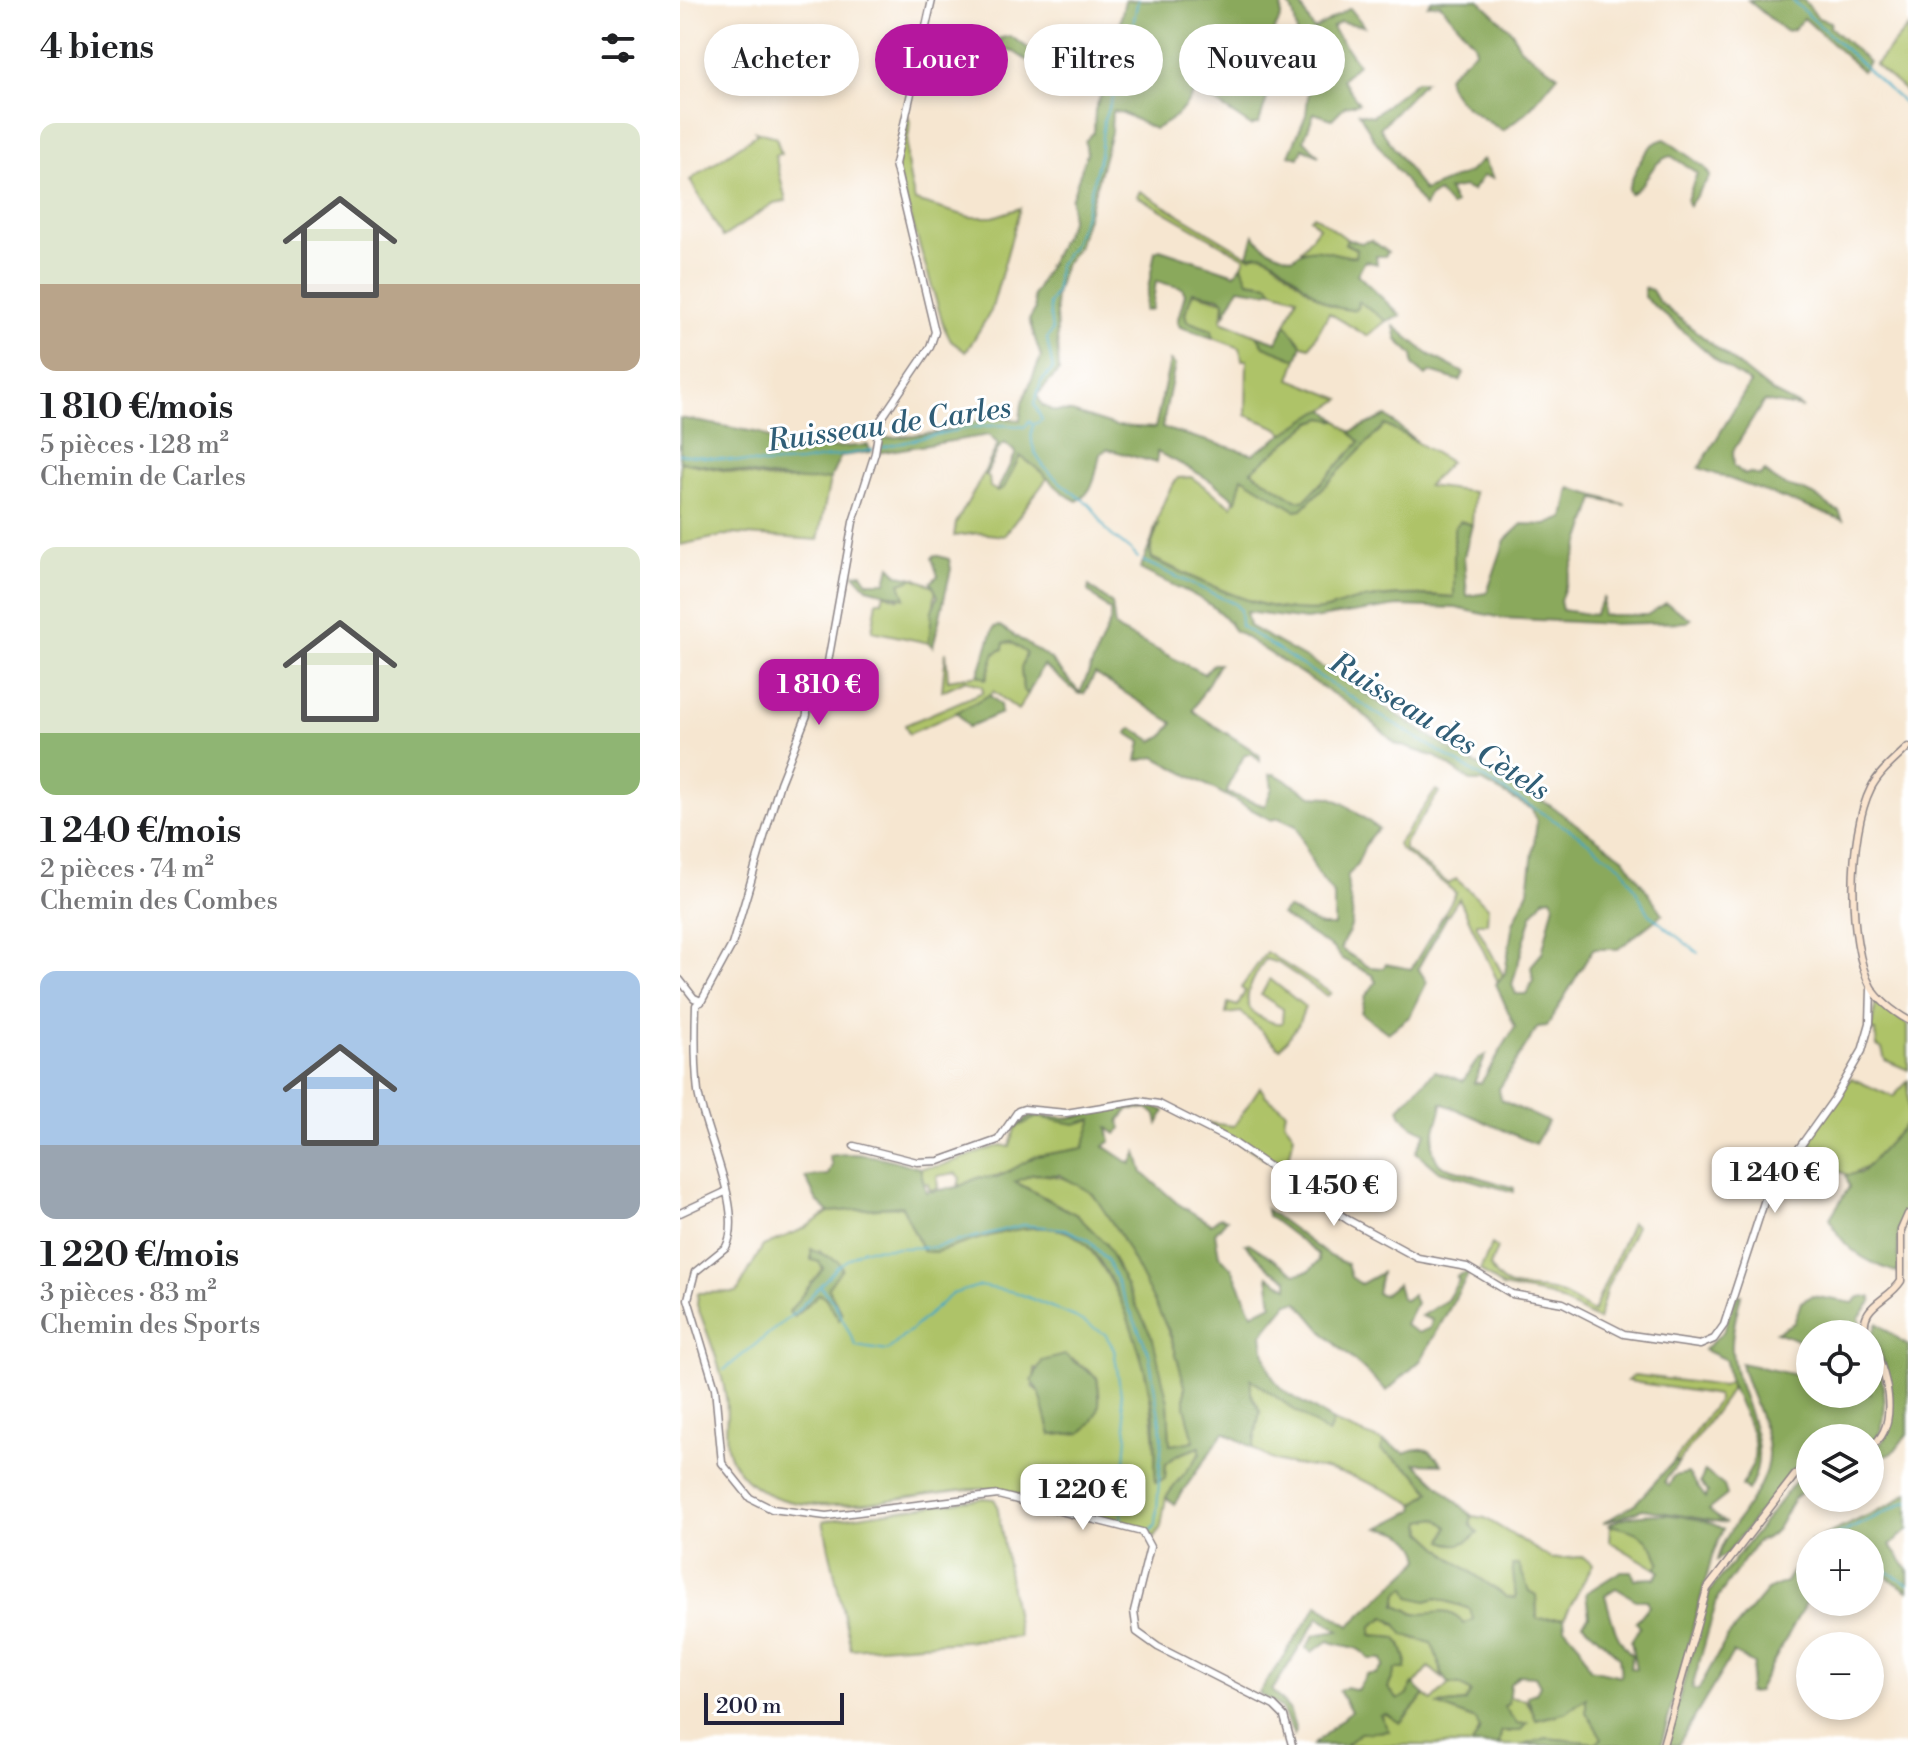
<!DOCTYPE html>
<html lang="fr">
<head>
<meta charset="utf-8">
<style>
	:root { --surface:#fff; --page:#f2f2f2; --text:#202124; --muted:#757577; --accent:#b5179e }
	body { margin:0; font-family:"Libre Bodoni",serif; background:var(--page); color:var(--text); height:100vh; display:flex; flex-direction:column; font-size:30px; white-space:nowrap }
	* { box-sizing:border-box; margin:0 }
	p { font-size:26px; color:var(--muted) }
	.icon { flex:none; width:44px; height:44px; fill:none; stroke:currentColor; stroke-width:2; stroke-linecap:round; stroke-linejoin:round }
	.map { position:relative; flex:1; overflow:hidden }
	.details { display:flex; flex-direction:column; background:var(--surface); width:680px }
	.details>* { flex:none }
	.hud { position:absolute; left:24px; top:24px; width:760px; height:72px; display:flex; gap:16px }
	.tools { position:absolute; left:1116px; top:1320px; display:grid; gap:16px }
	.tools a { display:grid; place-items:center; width:88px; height:88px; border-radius:50%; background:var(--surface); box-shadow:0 4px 12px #0003; font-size:40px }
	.scale { position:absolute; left:24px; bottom:20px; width:140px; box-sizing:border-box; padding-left:8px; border:4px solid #22223b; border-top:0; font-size:22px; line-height:28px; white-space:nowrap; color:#22223b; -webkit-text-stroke:6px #fff; paint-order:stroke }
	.price { position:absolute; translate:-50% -68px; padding:0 18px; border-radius:16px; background:#fff; color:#222; font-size:26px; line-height:52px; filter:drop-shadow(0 2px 4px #0008) }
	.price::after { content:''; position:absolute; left:50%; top:48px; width:24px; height:18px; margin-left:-12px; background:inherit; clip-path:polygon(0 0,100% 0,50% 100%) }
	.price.selected { background:var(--accent); color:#fff }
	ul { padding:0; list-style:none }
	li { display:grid; align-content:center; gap:16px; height:424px; padding:0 40px }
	li span { display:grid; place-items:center; height:248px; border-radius:16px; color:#555 }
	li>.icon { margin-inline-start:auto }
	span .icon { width:144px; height:144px; fill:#fffc; stroke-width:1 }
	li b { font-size:34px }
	h2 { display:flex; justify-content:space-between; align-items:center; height:96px; padding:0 40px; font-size:34px }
	.tag { padding:0 28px; border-radius:36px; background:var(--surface); box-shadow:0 4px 12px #0003; font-size:28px; line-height:72px }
	.tag.selected { background:var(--accent); color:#fff }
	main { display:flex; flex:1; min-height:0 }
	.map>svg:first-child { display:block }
	.green { fill:#aec368; stroke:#687252; stroke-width:2; fill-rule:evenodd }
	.forest { fill:#8aa95c; stroke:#56664c; stroke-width:2; fill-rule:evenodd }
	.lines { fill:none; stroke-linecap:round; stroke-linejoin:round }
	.stream { stroke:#41a8c1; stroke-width:2 }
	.tertiary-casing { stroke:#8c8486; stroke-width:9 }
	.secondary-casing { stroke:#8c8486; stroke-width:9 }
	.tertiary { stroke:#fff; stroke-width:6 }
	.secondary { stroke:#fbe5cf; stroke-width:6 }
	.labels { text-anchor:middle; stroke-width:6; stroke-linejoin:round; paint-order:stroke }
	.water-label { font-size:30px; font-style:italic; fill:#305e77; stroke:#fff }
</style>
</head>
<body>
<main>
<section class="details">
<h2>4 biens<svg class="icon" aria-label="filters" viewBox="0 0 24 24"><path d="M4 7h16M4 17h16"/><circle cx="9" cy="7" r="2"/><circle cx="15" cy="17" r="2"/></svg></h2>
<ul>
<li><span style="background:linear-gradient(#dfe7d0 65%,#b9a48a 0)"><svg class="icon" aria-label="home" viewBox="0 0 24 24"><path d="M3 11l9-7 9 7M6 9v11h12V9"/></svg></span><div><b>1 810 €/mois</b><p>5 pièces · 128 m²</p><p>Chemin de Carles</p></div></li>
<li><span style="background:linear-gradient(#dfe7d0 75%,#8fb573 0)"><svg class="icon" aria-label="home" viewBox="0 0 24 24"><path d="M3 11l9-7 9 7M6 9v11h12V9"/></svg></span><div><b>1 240 €/mois</b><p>2 pièces · 74 m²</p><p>Chemin des Combes</p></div></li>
<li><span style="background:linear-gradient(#a9c7e8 70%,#9aa5b1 0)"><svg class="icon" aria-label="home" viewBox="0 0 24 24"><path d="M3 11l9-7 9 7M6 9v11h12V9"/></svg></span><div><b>1 220 €/mois</b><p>3 pièces · 83 m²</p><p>Chemin des Sports</p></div></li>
</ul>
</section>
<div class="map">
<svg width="1228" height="1745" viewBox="0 0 1228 1745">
	<rect width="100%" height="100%" fill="#fff"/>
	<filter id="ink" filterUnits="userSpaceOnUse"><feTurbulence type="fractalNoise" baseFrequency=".0125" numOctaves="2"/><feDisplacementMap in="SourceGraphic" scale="16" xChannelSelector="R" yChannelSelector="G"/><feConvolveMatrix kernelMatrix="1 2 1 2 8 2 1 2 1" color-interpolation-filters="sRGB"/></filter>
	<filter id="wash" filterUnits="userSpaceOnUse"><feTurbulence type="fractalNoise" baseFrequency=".006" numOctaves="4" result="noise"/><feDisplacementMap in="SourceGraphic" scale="32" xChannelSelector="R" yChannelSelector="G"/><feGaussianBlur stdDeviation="1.8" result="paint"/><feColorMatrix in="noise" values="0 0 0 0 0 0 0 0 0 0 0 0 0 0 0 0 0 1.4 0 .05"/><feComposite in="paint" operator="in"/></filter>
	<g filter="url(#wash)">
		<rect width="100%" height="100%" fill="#f6e6d0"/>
		<path class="green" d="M1228,27V93L1195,65Z
			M228,117L231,123C223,152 228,173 235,201L290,217H313L340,208L311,311L286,352L271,341L264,327L217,171V154Z
			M75,131L96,137L101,154L95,155L106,201L94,203L43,237L10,180L77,134Z
			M460,191L570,257L578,253L589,257C612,273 646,315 677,309L678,300L706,321L687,336L649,313L630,347L622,345L606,324L617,297L592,290L589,284L567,281L562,265L565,258L457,196Z
			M634,215L667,239L665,244L676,249V257L621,250L639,227L630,218Z
			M512,292L544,301L542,321L577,335L584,346L617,359L610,379L661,399L606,436L598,428L566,415L567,360H562L560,348L533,338L531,330L507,321L505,314Z
			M643,418L658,421L681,441L624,501L616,500L571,471L632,422Z
			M705,424L770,462L747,486L794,492L792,525L780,521L774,529V597C740,593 710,594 677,600C665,602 653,609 641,610C584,617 522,580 472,558C467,541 485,492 498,478L511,477L552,506L562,477L615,510L621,509Z
			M340,456L368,477L324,536L299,533L274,536L276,523L304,473L309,477L310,487L317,491L323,488Z
			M0,462L95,480L150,479L138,540L52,534L0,545Z
			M234,578L256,587L249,643L192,631L197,601H202L204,593L219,599L220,583Z
			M331,642L347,653L341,668L343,690L348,694L338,710L313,691L309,698L229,734L225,725L303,692L302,686L286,680L262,691L266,651L268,680L298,675L306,679L315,653L324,643Z
			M756,790L759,792L724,844V849L769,884L776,879L808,907L807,923H797V926L823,975L818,982L779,898L767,916L764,914L776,893L720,849L718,844Z
			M586,952L651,993L647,996L598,963L585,959C576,975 555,1003 578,1016C587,1020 592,1024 602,1023L603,1009L581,995L590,979L625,1007L618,1025L600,1049L561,1012L546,1014L548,1003L558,1006L565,991L561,988Z
			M1196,1001L1228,1025V1070L1205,1060L1202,1049L1197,1046L1195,1031L1191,1032Z
			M1171,1078L1213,1097L1228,1081V1122L1190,1165L1170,1176L1154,1169L1129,1140Z
			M580,1087L586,1096L606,1111L604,1121L614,1135L610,1154L601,1168L527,1123L554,1126Z
			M411,1113H423L410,1167L342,1166L277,1191L280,1178L276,1173L257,1176L258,1188L249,1190L248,1183L244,1184L240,1168L260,1166L321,1145L330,1147L335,1128L349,1116L386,1118Z
			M353,1174C375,1175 391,1178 410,1192C440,1215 500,1347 505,1386C508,1405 509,1422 514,1441L490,1446L488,1402L426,1244L397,1215L334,1181Z
			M222,1206L243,1251L255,1252C294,1242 347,1218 387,1232C403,1237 412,1252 421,1265C463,1331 477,1405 475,1482L485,1479L486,1464L497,1455L520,1447V1454L486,1497L481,1527L475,1537L461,1528C430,1519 398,1511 367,1502C350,1498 331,1490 313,1489C237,1485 97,1544 51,1459C42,1442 49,1417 46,1398C41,1366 28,1335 17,1305L18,1293L57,1292L83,1246L123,1229L149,1212ZM140,1251L155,1275L148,1288L159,1319L145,1297L139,1294L109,1312L143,1268L139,1262ZM393,1359L417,1377C422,1403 421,1415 401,1433L371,1435L360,1393L353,1387L355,1369Z
			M951,1223L956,1226L927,1288L918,1320L871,1296L822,1287L800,1270L812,1244L817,1248L810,1266C823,1295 847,1286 872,1291C886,1294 900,1305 913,1312Z
			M955,1375L1042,1386L1050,1381L1051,1390L998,1463L995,1460L1038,1400L1037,1395L947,1381Z
			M570,1378L648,1433L653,1422L704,1442L702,1451L735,1473L751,1492L735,1504C708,1490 679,1477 649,1470C617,1462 601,1470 573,1448L580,1411L571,1393Z
			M304,1498L314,1499L317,1504L339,1637L171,1649L143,1521Z
			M792,1516L805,1518L872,1559L902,1557L913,1564L884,1618L857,1619L856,1595L849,1591L833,1565L836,1598L827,1597L771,1558L743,1532L742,1521L757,1518L769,1527L797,1533L790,1524Z
			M939,1525C959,1528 973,1543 980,1562L976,1569L929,1541L930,1527Z
			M726,1587L746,1601L757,1598L790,1609L794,1619L784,1625L738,1614L716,1605L718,1593Z
			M705,1617L733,1638L751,1643L759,1655L762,1678L749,1667L726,1695L718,1700L708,1688L716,1669H725L727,1662L721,1644L708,1636L691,1635V1626Z
			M769,1684L780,1685L791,1692L785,1702L759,1705L796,1720L800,1729L792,1745H665L680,1733L708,1730L699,1714H706L720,1723L745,1695L752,1701Z
			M828,1697L846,1700L857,1720L887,1712L900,1699L907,1698L906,1712L923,1739L917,1743L866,1738L844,1745H819L821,1731L830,1732L845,1723L837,1724L823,1706L828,1704Z"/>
		<path class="forest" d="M445,0H602L601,17L591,37L602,51L579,123L571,126L521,93H514C504,110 493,121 474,129L443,113L432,111L431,132L411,204L398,246L384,266L375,297L379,371L357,395L362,405L373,411L392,412L435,426L475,428L490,361L495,365L482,428L573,454L639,411L646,410L658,421L643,418L632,422L571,471L616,500L624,501L680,442L670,432L706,416L736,441L705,425L622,509L615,510L562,477L556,501C533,479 507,467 477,452V463L427,449L420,454C416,471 415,492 397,501C375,491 363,469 340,456L324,488L317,491L336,453L325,443L318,449L306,475L304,473L318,444L309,435L197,453L200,439L260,432L309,417L340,420L342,403L361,357L349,320L355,310L353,296L391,221V200L407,153L405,141L414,132L415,110L427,80Z
			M604,0H618L634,30L670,8L684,26L660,22L652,28L678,64L662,79L679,103L665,106L652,119L634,113L624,140L639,156L623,148L619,158L609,155L626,115L629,88L638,81C634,70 627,63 622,53C614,37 619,11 604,0Z
			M752,0H799L832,31L840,48L878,75L848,111L823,131C802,117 770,103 767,76L796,50L794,43L760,4L748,5Z
			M1068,0H1124L1138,18L1151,22L1150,27L1189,62L1182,71L1124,18L1113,30L1105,31Z
			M330,36L398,81V89H391L334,52L319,49L322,42L317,39Z
			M736,81H745L700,128L744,191L788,173L803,159L813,178L803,176L792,191L784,187L768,190L775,204L771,207L758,192L749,198L744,207L694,139L679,113L693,116Z
			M985,139L1025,168L1030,176L1009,206L1007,200L1017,173L991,156C969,161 969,185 950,194L948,189C956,171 964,143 985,139Z
			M574,235C582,248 598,254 613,258C632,240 652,256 675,257L676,249L665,243L667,239L681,243L691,240L708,252L705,256H696L697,264L685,261L677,274L721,316L706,321L678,301L677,309C641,316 615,268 585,255C578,253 574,256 568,255Z
			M480,249L555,274L562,265L568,281L589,284L592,290L585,292L559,288L545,314L544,301L539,297L513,292L505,313L507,321L532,330L533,338L500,327L497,322L505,294L502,288L476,281L472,309L464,311L475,251Z
			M964,288L972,290L979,302L1092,392L1123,408L1084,401L1053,451L1054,466L1065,475L1069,473L1080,476L1085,471C1103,492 1119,485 1137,497C1146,503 1149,508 1159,511L1163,520L1019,468L1070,383L1041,364L964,297Z
			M606,324L622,345L617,359L584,346L577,335L597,342Z
			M714,326L748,354L784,373L780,381L750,372L746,376L733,365V355L717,340Z
			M0,418L80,433L113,455L138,449L188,445L191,452L161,456L150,479C98,485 51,467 0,462Z
			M890,488L946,505L915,499L880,601L882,610L914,615L924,597L922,615H967L986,603L1011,619L1007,622L931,624L822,618L776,608L718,606L626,620L566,612L569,626L663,679L774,752L868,804L944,858L983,914L938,949H913L867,1026L858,1027L819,1089L821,1100L868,1122L855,1144L762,1103C760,1126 743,1143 760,1165L834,1188V1192L759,1171L736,1152L746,1132C734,1128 722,1121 719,1108L755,1071L783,1081L798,1059L806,1055L794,1083H801L835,1027L816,984L825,973L833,923L848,891L857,821L852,809L803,782H792L756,757L716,744L681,712L554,630C536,598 492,587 460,569L479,523L470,550L472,559C521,581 585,617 641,610C653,609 664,602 676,600C710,594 740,594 774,597V529L780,521L792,525L784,557L787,596L807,593L825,540L842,524L866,525L884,518ZM871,897L874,903L862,953L851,966L853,981L846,994H836L832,985L852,915L865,898Z
			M255,555L269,559L271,569L253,647L249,643L252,610L258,596L251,582L258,576L252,558Z
			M210,566L219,575L234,578L220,583L225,598L187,588L174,574L182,573L188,582H206Z
			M409,586L432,604L435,627L440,631L524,674L533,664H539L513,710C516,716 568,745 580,756V761L573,754H565L549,784L547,793L585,806L592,788L590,774H595L632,796L650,797L663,803L699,829C682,839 683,863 668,875C665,893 676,908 671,926C669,935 662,939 661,949L689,967L703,968L706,964L731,969L764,914L767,916L738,968L747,982L730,1016L708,1033L681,1013L685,997L696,982L692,975L662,959L654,949L601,915L607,908L641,926H654V895L636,871L616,826L599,818L591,820L475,757L457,761L461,742L447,733L452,728L473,741L483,737L493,723L415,674L404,694H399L363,665L348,694L343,690L341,668L346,653L331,642L324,643L323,649L315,653L306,679L298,675L314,627L320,626L370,659L400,693L430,622V611L408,591Z
			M309,695L320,704L321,713L288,727L277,712Z
			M452,1104H469L485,1111L478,1124L476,1115L469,1109H449L439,1121L442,1128L436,1134L428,1128L431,1141L424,1146L451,1164L457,1152L463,1173L497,1203L531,1224L540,1217L547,1219L535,1233L539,1255L553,1270L572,1314L592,1304L588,1276L608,1287V1279L591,1270L565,1244L569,1243L616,1274L629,1271L639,1261L638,1254L588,1216L586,1209L649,1256L667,1264L671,1277L681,1284L701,1273L697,1293L703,1295L717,1284L721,1298L726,1300L732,1295L736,1303L725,1325L739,1333L750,1328L752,1320L741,1316L767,1300L779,1280L776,1276L790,1271L741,1360L707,1391L646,1335L618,1302L608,1303L582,1334C589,1401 610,1389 653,1422L648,1434L571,1379V1393L580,1411L573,1448L544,1432L494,1504L486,1497L520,1454V1447L497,1455L486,1464L485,1479L475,1482C475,1458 477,1433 473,1409C466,1365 433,1248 387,1232C348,1218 294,1242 255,1252L243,1251L222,1206L149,1212L137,1201L125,1177L148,1175L152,1165L149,1156C181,1150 209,1159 240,1168L246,1192L278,1187L299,1177L317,1178L356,1156L403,1148L413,1119L395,1124L357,1117L335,1128L349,1116L394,1118ZM353,1174L380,1175L413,1194L440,1235L490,1333L505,1386V1406L514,1441L490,1445L488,1402L473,1339L426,1244L397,1215L335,1182Z
			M1228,1122V1210L1218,1230L1219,1273C1189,1264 1160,1249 1150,1218L1169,1187L1166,1175L1181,1173Z
			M131,1249L158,1261L162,1268L148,1288L162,1313L159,1320L145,1297L139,1294L114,1317L109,1312L143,1268L139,1262L131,1260Z
			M1057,1295H1061C1057,1312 1051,1332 1052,1350C1055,1400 1097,1442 1068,1491L1062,1486C1065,1478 1070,1471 1073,1463C1083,1428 1045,1394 1046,1360L1024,1350L1043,1332Z
			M1132,1296L1173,1303L1179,1297H1191L1192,1301L1179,1317L1182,1334H1130V1344L1096,1332L1114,1323L1121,1302Z
			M1197,1323L1228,1346V1433L1215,1450L1190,1465V1452C1228,1432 1208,1365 1192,1334Z
			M1190,1348C1204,1371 1211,1414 1197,1438L1190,1441V1438H1130V1458L1111,1471L1046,1555L1037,1560C1047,1522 1088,1493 1088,1454C1088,1423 1067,1393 1061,1363L1130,1378V1394H1190Z
			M385,1355L417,1378C421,1403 422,1416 401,1433L371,1435L360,1394L352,1381L362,1361Z
			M704,1442L725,1453C744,1445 750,1448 762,1464L735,1463L792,1516L790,1524L798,1533C788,1543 776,1548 763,1541L768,1527L757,1518L742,1521L743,1532L771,1558L827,1597L836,1598L832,1565H839L849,1591L856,1595L857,1619L884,1618L885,1628L899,1644L910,1669L941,1676L939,1657L903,1623L909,1616L906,1593L941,1571H951L955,1579L975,1578L980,1572L976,1569L980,1562C971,1535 952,1529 929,1525C955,1507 1017,1514 1043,1529L1032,1557L981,1745H844L866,1738L917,1743L922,1738L906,1712V1698L887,1712L856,1720L847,1696L856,1693L860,1685L855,1676L839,1675L830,1684L828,1704L824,1706L837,1724L847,1723L840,1731H821L819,1745H792L800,1730L796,1720L757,1705L785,1702L791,1692L780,1685L769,1684C759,1675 759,1656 751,1643L724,1635L715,1623L705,1617L692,1626L691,1635L717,1638C722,1646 728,1661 726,1669H716L708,1688L718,1700L726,1695L733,1684L745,1695L720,1723L706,1714L700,1715L709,1731L680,1733L665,1745H633L671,1711L659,1691L666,1687L677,1690L687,1674H696L704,1667L702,1659H689C676,1642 666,1649 649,1641L632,1652L626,1648L634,1635L659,1631L639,1617L592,1691L609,1709L616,1731L614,1735L601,1708L579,1693L638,1605L669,1626L741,1559C738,1538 718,1529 699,1528L734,1510L735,1504L751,1492L735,1473L701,1450ZM726,1587L730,1597L746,1601L757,1598L790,1609L793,1619L784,1624C765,1603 755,1617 735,1613C729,1612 723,1607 716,1605L718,1593ZM936,1588L956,1600H967L969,1606L956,1622L960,1627L951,1641L956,1669L950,1668L952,1655C934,1637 932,1619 925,1595Z
			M995,1460L998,1463L984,1482L989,1486L994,1476L1008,1473L1026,1498L1028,1492L1020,1482L1025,1471L1044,1486L1047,1495L1028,1510L1046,1523L963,1509L923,1523L955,1504Z
			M1130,1469V1486C1126,1491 1118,1494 1114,1499C1102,1515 1101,1535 1077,1542L1038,1597L1012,1688L1018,1690L1047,1638L1087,1590L1106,1582L1130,1542V1595L1077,1692L1068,1693L1074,1664L1053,1653L998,1745H986L1028,1594L1122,1473Z
			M1228,1492V1530L1210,1545L1228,1569V1591L1190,1566V1542H1131L1214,1503Z"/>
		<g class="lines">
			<path class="stream" d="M1112,0L1228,107
				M353,425C343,461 384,485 407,503C418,511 421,525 430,534C441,544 447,545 458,558
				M199,448C242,439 303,419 345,427L349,421L353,425L362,420L354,404L361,382L373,369L367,339L372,331L369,304L376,290L378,266L394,243L404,217L420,155L424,119L444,68L458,0
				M0,454L84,464L120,462L193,450
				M463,561L555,604L560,610L561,626L707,720L897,834L943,868L970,915L1018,953
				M140,1286L155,1304L176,1346L207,1351L272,1294L299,1286L335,1292L395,1317L425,1334L434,1349L447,1434L441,1522
				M44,1370L118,1310L158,1266L184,1249L255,1247L343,1225L385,1229L407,1239L428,1261L469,1353L482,1436L476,1525L471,1531
				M1156,1536L1228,1501
				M1156,1537L1162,1542
				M1190,1561L1228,1584"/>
		</g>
	</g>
	<g filter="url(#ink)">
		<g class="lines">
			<defs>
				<path id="tertiary" d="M0,980L14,998L21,1001L16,1005C15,1034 15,1064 18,1092C24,1132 65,1211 46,1247L15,1272L8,1299L35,1388L42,1463L70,1498L92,1509L146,1516L318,1495L462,1532L470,1547L454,1611L457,1632L478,1647L594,1706L604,1716L612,1745
					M21,1002L52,945L100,783L127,715V704L144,684L173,522L195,453L200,421L250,347L255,332L215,164L252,0
					M174,1146L237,1162L259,1161L318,1140L338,1111L344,1109L386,1113L459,1101L479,1104L550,1140L668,1220L738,1258L787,1267L832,1294L883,1303L944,1334L1020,1345L1034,1339L1044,1325L1087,1193L1154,1099L1182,1051L1190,1023L1191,988
					M0,1213L45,1192"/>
				<path id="secondary" d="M1228,747C1215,760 1199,772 1191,788C1168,833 1167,943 1191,987C1200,1002 1214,1012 1228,1020
					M1186,1334C1178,1305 1209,1301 1221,1281V1230L1228,1214
					M1190,1342C1206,1367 1222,1427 1190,1447
					M983,1745L1027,1589L1115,1475L1130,1463"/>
			</defs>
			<use href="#tertiary" class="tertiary-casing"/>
			<use href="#secondary" class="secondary-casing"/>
			<use href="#tertiary" class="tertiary"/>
			<use href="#secondary" class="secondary"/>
		</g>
	</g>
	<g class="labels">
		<g class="water-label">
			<text transform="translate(209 424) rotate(-8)" y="10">Ruisseau de Carles</text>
			<text transform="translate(760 726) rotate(32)" y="10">Ruisseau des Cètels</text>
		</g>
	</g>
</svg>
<div class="tools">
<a><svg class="icon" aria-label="locate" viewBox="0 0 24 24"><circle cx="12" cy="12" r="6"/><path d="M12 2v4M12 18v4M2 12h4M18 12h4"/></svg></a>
<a><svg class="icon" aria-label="layers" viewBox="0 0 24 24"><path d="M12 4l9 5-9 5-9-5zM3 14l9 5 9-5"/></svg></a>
<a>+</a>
<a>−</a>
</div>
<div class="scale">200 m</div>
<b class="price selected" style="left:139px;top:727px">1 810 €</b>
<b class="price" style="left:1095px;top:1215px">1 240 €</b>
<b class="price" style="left:654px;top:1228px">1 450 €</b>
<b class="price" style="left:403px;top:1532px">1 220 €</b>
<div class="hud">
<a class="tag">Acheter</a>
<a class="tag selected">Louer</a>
<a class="tag">Filtres</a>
<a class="tag">Nouveau</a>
</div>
</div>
</main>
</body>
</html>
